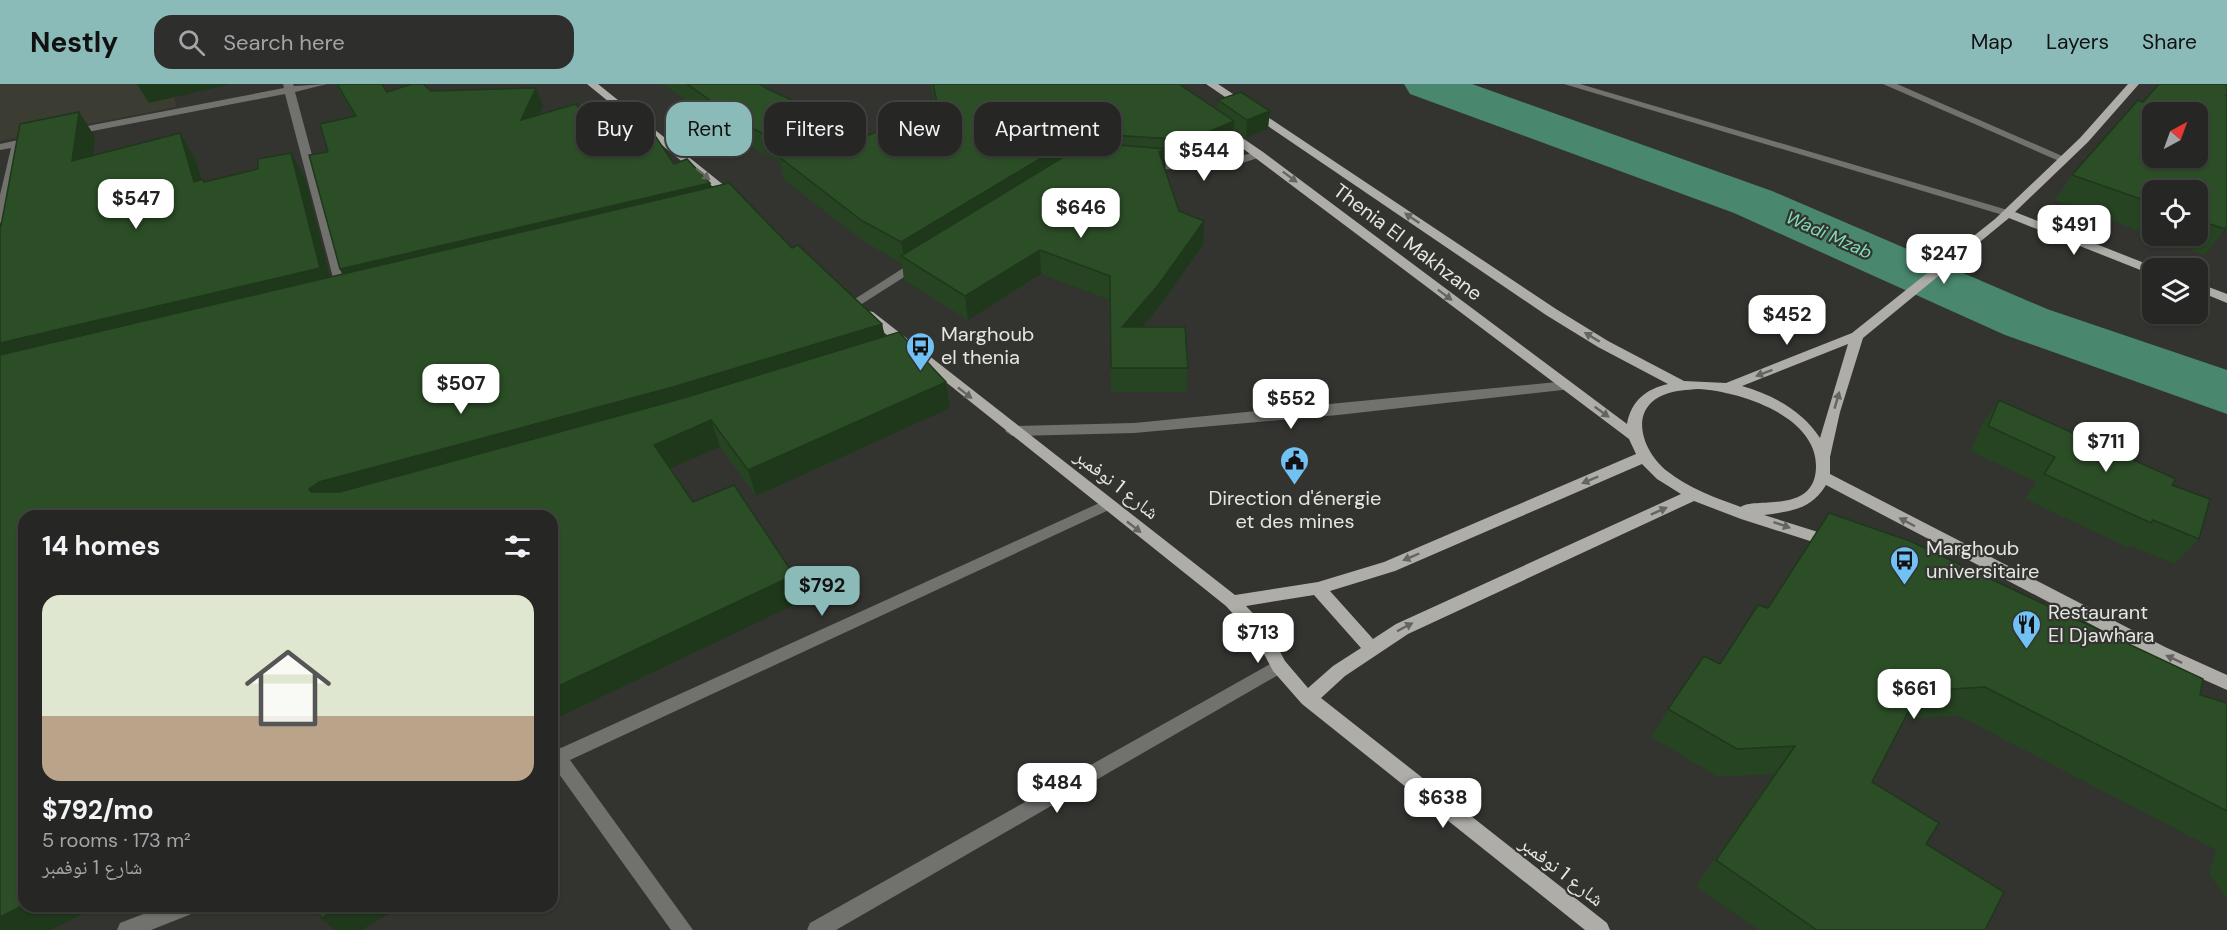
<!DOCTYPE html>
<html lang="en">
<head>
<meta charset="utf-8">
<style>
	:root { --surface:#262724; --page:#2e2f2c; --text:#f1f3f6; --muted:#a4a5a6; --line:#424441; --accent:#8bbbb9 }
	body { margin:0; font-family:"DM Sans","Noto Naskh Arabic",sans-serif; background:var(--page); color:var(--text); height:100vh; display:flex; flex-direction:column; font-size:22px; white-space:nowrap }
	* { box-sizing:border-box; margin:0 }
	p { font-size:20px; color:var(--muted) }
	.icon { flex:none; width:33px; height:33px; fill:none; stroke:currentColor; stroke-width:2; stroke-linecap:round; stroke-linejoin:round }
	.map { position:relative; flex:1; overflow:hidden }
	.details { position:absolute; left:18px; top:426px; width:540px; height:402px; display:flex; flex-direction:column; background:var(--surface); border-radius:18px; box-shadow:0 2px 4px #0004,0 0 0 2px var(--line) }
	.details>* { flex:none }
	.guide { position:absolute; left:576px; top:18px; width:570px; height:54px; display:flex; gap:12px }
	.needle { width:39px; rotate:41deg }
	.tools { position:absolute; left:2142px; top:18px; display:grid; gap:12px }
	.tools a { display:grid; place-items:center; width:66px; height:66px; border-radius:12px; background:var(--surface); box-shadow:0 2px 4px #0004,0 0 0 2px var(--line); font-size:30px }
	.price { position:absolute; translate:-50% -51px; padding:0 14px; border-radius:12px; background:#fff; color:#222; font-size:20px; line-height:39px; filter:drop-shadow(0 2px 3px #0008) }
	.price::after { content:''; position:absolute; left:50%; top:36px; width:18px; height:14px; margin-left:-9px; background:inherit; clip-path:polygon(0 0,100% 0,50% 100%) }
	.price.on { background:var(--accent); color:#111 }
	ul { padding:0; list-style:none }
	li { display:grid; align-content:center; gap:12px; height:318px; padding:0 24px }
	li+li { border-top:2px solid var(--line) }
	li span { display:grid; place-items:center; height:186px; border-radius:18px; color:#555 }
	li>.icon { margin-inline-start:auto }
	span .icon { width:108px; height:108px; fill:#fffc; stroke-width:1 }
	li b { font-size:26px }
	h2 { display:flex; justify-content:space-between; align-items:center; height:72px; padding:0 24px; font-size:26px }
	.chip { padding:0 21px; border-radius:18px; background:var(--surface); box-shadow:0 2px 4px #0004,0 0 0 2px var(--line); font-size:21px; line-height:54px }
	.chip.on { background:var(--accent); color:#111 }
	header { display:flex; align-items:center; gap:36px; box-sizing:border-box; height:84px; padding:0 30px; background:var(--accent); color:#111 }
	header strong { font-size:28px }
	nav { display:flex; gap:33px; margin-inline-start:auto; font-size:21px }
	.search { width:420px; height:54px; background:var(--page); display:flex; align-items:center; gap:15px; box-sizing:border-box; padding:0 21px; border-radius:18px; color:var(--muted); font-size:22px }
	.map>svg:first-child { display:block }
	.built { fill:#3b3d33 }
	.lines { fill:none; stroke-linecap:round; stroke-linejoin:round }
	.river { fill:#49876e; fill-rule:evenodd }
	.minor { fill:#71716e; fill-rule:evenodd }
	.major { fill:#aeada8; fill-rule:evenodd }
	.wall { fill:#264322; fill-rule:evenodd }
	.shaded-wall { fill:#1f371b }
	.building { fill:#2c4e27; stroke:#1f371b; stroke-width:1.5; fill-rule:evenodd }
	.oneway { fill:#646460 }
	.labels { text-anchor:middle; stroke-width:4.5; stroke-linejoin:round; paint-order:stroke }
	.far-water-label { font-size:18px; font-style:italic; fill:#7fdcb6; stroke:#333430 }
	.street-label { font-size:20px; fill:#e5e6e3; stroke:#333430 }
	.poi-label { font-size:20px; fill:#e5e6e3; stroke:#333430; text-anchor:start }
</style>
</head>
<body>
<header>
<strong>Nestly</strong>
<div class="search"><svg class="icon" aria-label="search" viewBox="0 0 24 24"><circle cx="10" cy="10" r="6"/><path d="M15 15l6 6"/></svg>Search here</div>
<nav><a>Map</a><a>Layers</a><a>Share</a></nav>
</header>
<div class="map">
<svg width="2227" height="846" viewBox="0 0 2227 846">
	<rect width="100%" height="100%" fill="#333430"/>
	<path class="built" d="M0,0H173L176,23L0,57Z"/>
	<g class="lines">
		<path class="river" d="M1404,0H1472L1772,107L2047,225L2227,286V330L2005,251L1734,129L1410,10Z"/>
		<path class="minor" d="M283,0H293L294,2L327,0L295,8L349,209L347,212L343,213L337,209L285,10L72,51L67,48L72,45L284,4Z
			M1564,0H1580L2011,127L2013,129L2007,133L2003,131Z
			M1883,0H1897L2069,75L2067,77H2059Z
			M37,52L42,55L41,57L23,61L6,135L0,139V111L11,64L0,66V60Z
			M1259,67L1263,68V72C1230,85 1199,87 1164,85C1156,85 1147,86 1141,81L1147,78H1218Z
			M919,174L923,175V181L857,223H849L847,220Z
			M1567,297L1574,302L1572,305L1338,331L1134,349L1012,352L1005,347L1012,342L1134,339Z
			M1106,416L1111,417L1113,421L1111,425L570,676L693,846H671L554,683L552,684V658L561,664Z
			M1279,575L1285,577L1287,582L1285,587L836,846H807L810,839Z
			M164,822H197L194,829L151,846H117L120,839Z"/>
		<path class="major" d="M587,0H598L736,111V115H728Z
			M1206,0H1218L1556,225L1608,257L1684,297L1726,299L1852,249L1995,135L2080,54L2128,0H2139L2088,58L2015,128L2157,184H2152V190L2148,189L2009,134L1863,254L1840,328L1830,373V390L2165,563L2227,591V606L2153,573L1826,401C1811,426 1791,427 1764,431L1837,454L1840,458L1837,462L1832,464L1741,435L1694,417L1408,550L1345,592L1321,614L1607,839L1610,846H1585L1302,620L1273,587L1256,555L1226,522L862,231L868,227L873,228L1235,511L1318,498L1384,478L1636,370L1629,355L1213,42L1214,40H1222L1263,68L1627,340C1631,317 1646,305 1668,300L1598,263L1546,231ZM1848,260L1820,354C1803,327 1773,311 1742,302ZM1698,305C1738,307 1816,331 1816,382C1816,391 1814,400 1807,407C1789,424 1751,415 1741,423C1716,414 1688,404 1667,387C1642,367 1627,324 1666,310C1676,306 1687,306 1698,305ZM1642,380L1657,395L1681,410L1396,540L1373,555L1330,507L1395,487ZM1314,511L1361,564L1333,582L1308,604L1285,577L1268,545L1246,522Z
			M2198,199L2227,210V219L2198,207Z"/>
	</g>
	<path class="wall" d="M335,0H382L387,8L412,0H423L431,7L536,4L543,22L539,30L576,20L601,54L648,41L674,80L687,75L710,99L711,103L729,99L792,164L798,161L882,240L885,252L899,248L946,298L950,324L756,412L720,363L670,384L693,418L734,401L794,491L802,517L559,633L552,622V432H24V822H98L51,846H0V142H1L20,40L79,28L95,53L93,71L180,49L195,74L202,96L203,95L205,98L258,85V75L291,69L305,94L330,193L342,190L340,185L309,71L328,68L320,40L354,32Z
		M663,0H760L766,4L862,54L936,24L930,0H1179L1218,26V16L1268,45L1246,54L1234,45L1233,59L1188,78L1166,77L1165,87L1179,127L1203,161L1158,224L1142,243L1188,284L1186,308H1111L1110,216L1041,190L968,236L904,196L902,180L865,158L783,95L780,78L713,43L711,35Z
		M2159,0H2227V142L2205,171L2055,116L2072,91L2138,16L2143,18ZM2152,28H2198V74H2152ZM2152,106H2198V152H2152Z
		M1999,316L2172,401L2199,455L2175,480L2131,462L2129,464L2025,415L2036,398L1970,367L1982,341Z
		M1768,524L2200,611L2227,618V815L2209,790L2216,766L1959,632L1904,635L1872,698L1926,760L1985,846H1758L1696,802L1774,690L1718,693L1651,653L1668,625L1720,580Z"/>
	<path class="shaded-wall" d="M137,0H231L149,19Z
		M536,4L543,22L528,55L521,36Z
		M1270,27L1268,45L1246,54L1247,36Z
		M79,28L95,53L90,102L72,77Z
		M1234,37L1233,59L1188,78L1189,56Z
		M180,49L195,74L210,123L194,98Z
		M1111,51V73L904,174L901,158L1071,56Z
		M1166,65L1165,88L1159,68Z
		M291,69L305,94L334,209L0,291V259Z
		M710,99L715,118L351,205L340,185Z
		M1204,137L1203,161L1158,224L1122,267V243Z
		M1040,166L1041,190L968,236L965,212Z
		M882,240L887,266L328,432L309,405L319,398Z
		M946,298L950,324L756,412L748,386Z
		M711,336L720,363L664,387L654,361Z
		M794,491L802,517L559,633L552,622V605Z
		M24,821V822H98L51,846H0V833Z
		M342,822H402L361,846H335L321,834Z"/>
	<path class="building" d="M337,0H382L387,8L412,0H423L431,7L536,4L521,36L576,20L601,54L648,41L674,80L687,75L710,99L340,185L309,71L328,68L320,40L356,32Z
		M687,0H760L766,4L826,32L862,54L938,23L933,0H1179L1234,37L1189,56L1111,51L1071,56L901,158L861,136L778,72L795,66L707,21L714,19Z
		M2159,0H2227V12H2226L2227,13V142L2225,145L2198,136V106H2152V119L2072,91L2138,16L2143,18ZM2152,28H2198V74H2152Z
		M1241,8L1270,27L1247,36L1218,16Z
		M79,28L72,77L180,49L194,98L203,95L204,98L258,85V75L291,69L320,184L0,259V142H1L20,40Z
		M1093,59L1166,65L1159,68L1179,127L1204,137L1159,200L1122,243H1185L1188,284H1111L1110,192L1040,166L965,212L901,172L1080,63Z
		M729,99L792,164L798,161L882,240L673,303L319,398L309,405L311,408H340L684,314L899,248L946,298L748,386L711,336L654,361L693,418L734,401L794,491L552,605V432H24V821L0,833V271Z
		M1999,316L2176,395L2172,401L2210,415L2199,455L2153,436L2151,439L2044,390L2055,373L1988,342Z
		M1829,429L1910,457L2203,595L2200,611L2227,619V727L1985,603L1919,607L1872,698L1939,739L1926,760L2004,808L1985,846H1817L1716,776L1795,662L1737,665L1668,625L1704,572L1720,580L1758,521L1768,524Z
		M317,822H342L321,834Z"/>
	<defs><path id="oneway-solid" d="M-6-.8H1V-3.2L6.5 0L1 3.2V.8H-6Z" transform="scale(1.5)"/></defs>
	<g class="oneway">
		<use href="#oneway-solid" transform="translate(703 90) rotate(39)"/>
		<use href="#oneway-solid" transform="translate(1290 93) rotate(37)"/>
		<use href="#oneway-solid" transform="translate(1412 134) rotate(-146)"/>
		<use href="#oneway-solid" transform="translate(1445 211) rotate(37)"/>
		<use href="#oneway-solid" transform="translate(1592 253) rotate(-149)"/>
		<use href="#oneway-solid" transform="translate(1764 289) rotate(159)"/>
		<use href="#oneway-solid" transform="translate(965 309) rotate(38)"/>
		<use href="#oneway-solid" transform="translate(1837 316) rotate(-74)"/>
		<use href="#oneway-solid" transform="translate(1602 328) rotate(36)"/>
		<use href="#oneway-solid" transform="translate(1590 396) rotate(157)"/>
		<use href="#oneway-solid" transform="translate(1659 427) rotate(-24)"/>
		<use href="#oneway-solid" transform="translate(1907 438) rotate(-152)"/>
		<use href="#oneway-solid" transform="translate(1782 441) rotate(19)"/>
		<use href="#oneway-solid" transform="translate(1134 443) rotate(38)"/>
		<use href="#oneway-solid" transform="translate(1411 473) rotate(157)"/>
		<use href="#oneway-solid" transform="translate(1405 543) rotate(-28)"/>
		<use href="#oneway-solid" transform="translate(2174 575) rotate(-155)"/>
	</g>
	<defs>
		<symbol id="bus-pin" viewBox="-11 -11 22 30"><path d="M0 17L-7.5 6A9.5 9.5 0 1 1 7.5 6Z" fill="#72c1f5" stroke="#333430"/><path d="M-5-6H5V4H4V6H2V4H-2V6H-4V4H-5ZM-3.5-4V0h7V-4ZM-3.5 1.2v1.5H-2V1.2ZM2 1.2v1.5H3.5V1.2Z" fill="#111"/></symbol>
		<symbol id="civic-pin" viewBox="-11 -11 22 30"><path d="M0 17L-7.5 6A9.5 9.5 0 1 1 7.5 6Z" fill="#72c1f5" stroke="#333430"/><path d="M-.6-6.5H3V-4.5H.6V-3L4-1V1h2V6H-6V1h2V-1L-.6-3ZM-1.2 2.5V6h2.4V2.5Z" fill="#111"/></symbol>
		<symbol id="restaurant-pin" viewBox="-11 -11 22 30"><path d="M0 17L-7.5 6A9.5 9.5 0 1 1 7.5 6Z" fill="#72c1f5" stroke="#333430"/><path d="M-5-6h1v4h1v-4h1v4h1v-4h1v5L-1.5 .5V6h-2V.5L-5-1ZM5-6V6H3V1.5H1.5Q1.5-4 5-6Z" fill="#111"/></symbol>
	</defs>
	<g fill-rule="evenodd">
		<use href="#bus-pin" x="904" y="246" width="33" height="45"/>
		<use href="#civic-pin" x="1278" y="360" width="33" height="45"/>
		<use href="#bus-pin" x="1888" y="460" width="33" height="45"/>
		<use href="#restaurant-pin" x="2010" y="524" width="33" height="45"/>
	</g>
	<g class="labels">
		<g class="far-water-label">
			<text transform="translate(1829 151) rotate(24)" y="6">Wadi Mzab</text>
		</g>
		<g class="street-label">
			<text transform="translate(1408 158) rotate(37)" y="7">Thenia El Makhzane</text>
			<text transform="translate(1117 400) rotate(38)" y="7">شارع 1 نوفمبر</text>
			<text transform="translate(1562 787) rotate(38)" y="7">شارع 1 نوفمبر</text>
		</g>
		<g class="poi-label">
			<text x="941" y="257">Marghoub<tspan x="941" dy="23">el thenia</tspan></text>
			<text x="1295" y="421" text-anchor="middle">Direction d'énergie<tspan x="1295" dy="23">et des mines</tspan></text>
			<text x="1926" y="471">Marghoub<tspan x="1926" dy="23">universitaire</tspan></text>
			<text x="2048" y="535">Restaurant<tspan x="2048" dy="23">El Djawhara</tspan></text>
		</g>
	</g>
</svg>
<div class="tools">
<a><svg class="needle" viewBox="-14 -14 28 28"><path d="M0-13l5 13h-10z" fill="#e53935"/><path d="M0 13l5-13h-10z" fill="#a4a5a6"/></svg></a>
<a><svg class="icon" aria-label="locate" viewBox="0 0 24 24"><circle cx="12" cy="12" r="6"/><path d="M12 2v4M12 18v4M2 12h4M18 12h4"/></svg></a>
<a><svg class="icon" aria-label="layers" viewBox="0 0 24 24"><path d="M12 4l9 5-9 5-9-5zM3 14l9 5 9-5"/></svg></a>
</div>
<b class="price" style="left:1204px;top:98px">$544</b>
<b class="price" style="left:136px;top:146px">$547</b>
<b class="price" style="left:1081px;top:155px">$646</b>
<b class="price" style="left:2074px;top:172px">$491</b>
<b class="price" style="left:1944px;top:201px">$247</b>
<b class="price" style="left:1787px;top:262px">$452</b>
<b class="price" style="left:461px;top:331px">$507</b>
<b class="price" style="left:1291px;top:346px">$552</b>
<b class="price" style="left:2106px;top:389px">$711</b>
<b class="price on" style="left:822px;top:533px">$792</b>
<b class="price" style="left:1258px;top:580px">$713</b>
<b class="price" style="left:1914px;top:636px">$661</b>
<b class="price" style="left:1057px;top:730px">$484</b>
<b class="price" style="left:1443px;top:745px">$638</b>
<div class="guide">
<a class="chip">Buy</a>
<a class="chip on">Rent</a>
<a class="chip">Filters</a>
<a class="chip">New</a>
<a class="chip">Apartment</a>
</div>
<section class="details">
<h2>14 homes<svg class="icon" aria-label="filters" viewBox="0 0 24 24"><path d="M4 7h16M4 17h16"/><circle cx="9" cy="7" r="2"/><circle cx="15" cy="17" r="2"/></svg></h2>
<ul>
<li><span style="background:linear-gradient(#dfe7d0 65%,#b9a48a 0)"><svg class="icon" aria-label="home" viewBox="0 0 24 24"><path d="M3 11l9-7 9 7M6 9v11h12V9"/></svg></span><div><b>$792/mo</b><p>5 rooms · 173 m²</p><p>شارع 1 نوفمبر</p></div></li>
</ul>
</section>
</div>
</body>
</html>
